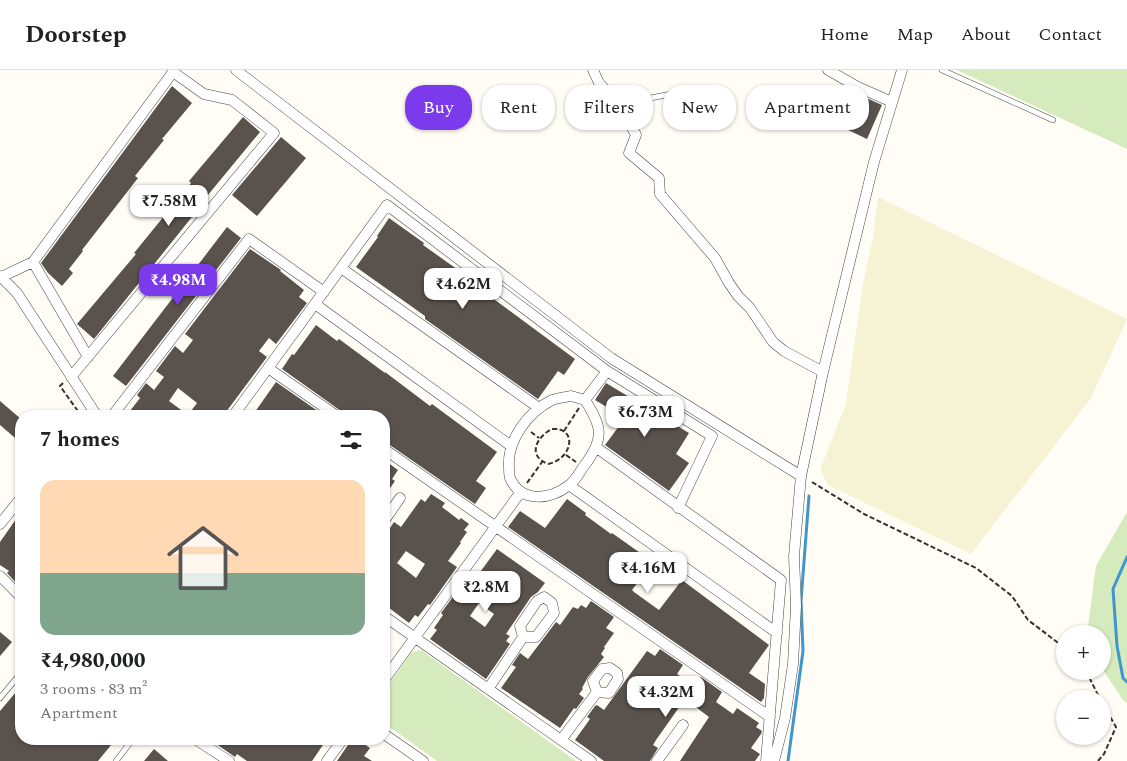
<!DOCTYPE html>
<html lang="en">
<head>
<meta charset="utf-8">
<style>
	:root { --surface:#fff; --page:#f2f2f2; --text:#202124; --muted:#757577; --line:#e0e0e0; --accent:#7c3aed }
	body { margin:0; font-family:Spectral,serif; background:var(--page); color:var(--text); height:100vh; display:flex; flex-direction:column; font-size:19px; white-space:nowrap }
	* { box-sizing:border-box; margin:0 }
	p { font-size:16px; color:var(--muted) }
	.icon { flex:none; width:28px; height:28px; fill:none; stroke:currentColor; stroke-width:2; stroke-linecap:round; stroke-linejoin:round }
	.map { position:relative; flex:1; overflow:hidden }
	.sheet { position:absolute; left:15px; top:340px; width:375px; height:335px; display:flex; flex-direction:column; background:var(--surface); border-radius:20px; box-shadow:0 1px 4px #0004 }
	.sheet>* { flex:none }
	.guide { position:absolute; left:405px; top:15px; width:475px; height:45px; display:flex; gap:10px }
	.controls { position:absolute; left:1056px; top:555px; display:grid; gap:10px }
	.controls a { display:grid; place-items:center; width:55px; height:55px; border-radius:50%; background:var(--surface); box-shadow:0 1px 4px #0004; font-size:25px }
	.price { position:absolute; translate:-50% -42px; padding:0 11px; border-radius:10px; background:#fff; color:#222; font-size:16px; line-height:32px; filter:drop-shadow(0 1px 2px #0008) }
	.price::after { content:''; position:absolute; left:50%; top:30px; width:15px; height:11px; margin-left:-8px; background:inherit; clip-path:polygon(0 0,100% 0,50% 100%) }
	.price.on { background:var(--accent); color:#fff }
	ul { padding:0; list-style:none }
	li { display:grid; align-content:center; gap:10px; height:265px; padding:0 25px }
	li span { display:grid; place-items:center; height:155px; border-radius:15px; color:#555 }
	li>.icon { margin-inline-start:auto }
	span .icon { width:90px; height:90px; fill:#fffc; stroke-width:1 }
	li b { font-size:21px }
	h2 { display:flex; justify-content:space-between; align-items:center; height:60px; padding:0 25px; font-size:21px }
	.chip { padding:0 18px; border-radius:20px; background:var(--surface); box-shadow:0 1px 4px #0004; font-size:18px; line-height:45px }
	.chip.on { background:var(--accent); color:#fff }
	header { display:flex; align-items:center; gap:30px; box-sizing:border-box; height:70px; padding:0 25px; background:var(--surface); border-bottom:1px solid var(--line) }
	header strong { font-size:24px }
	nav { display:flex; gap:28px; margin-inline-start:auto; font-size:18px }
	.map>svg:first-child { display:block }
	.farmland { fill:#f6f3d4 }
	.green { fill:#d5ebbd }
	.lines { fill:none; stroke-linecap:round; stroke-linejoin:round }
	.stream { stroke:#3f96cf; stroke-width:3 }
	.building { fill:#5a524d; fill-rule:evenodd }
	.service-casing { stroke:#444; stroke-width:6 }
	.minor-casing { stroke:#444; stroke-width:11 }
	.path { stroke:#333; stroke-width:2; stroke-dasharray:5 2.5; stroke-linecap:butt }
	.service { stroke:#fff; stroke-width:5 }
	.minor { stroke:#fff; stroke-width:10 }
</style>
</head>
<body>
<header>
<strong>Doorstep</strong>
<nav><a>Home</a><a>Map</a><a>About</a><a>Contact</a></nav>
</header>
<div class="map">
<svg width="1127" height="691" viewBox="0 0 1127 691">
	<rect width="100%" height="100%" fill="#fffdf5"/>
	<path class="farmland" d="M878,127L1127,249L1091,328L971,484L828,415L820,400L846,334L862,219L873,167Z"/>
	<path class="green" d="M957,0H1127V79Z
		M1127,442V633L1123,630L1103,600L1102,564H1087L1096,496Z
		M421,580L576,691H437L384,653V621L411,583Z"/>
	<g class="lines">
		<path class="stream" d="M1127,487L1113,519L1117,576L1123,608L1127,612
			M788,691L803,581L801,531L809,426"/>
	</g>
	<path class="building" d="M172,16L192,33L162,69L164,70L135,106L138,108L82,180L83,181L69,199L73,203L62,216L48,203L41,193Z
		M862,26L882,35L867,69L848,60Z
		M243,47L260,62L203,131L204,132L94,269L77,254L136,184L134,183L191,113L189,111Z
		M281,67L306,88L257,146L232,125Z
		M389,148L424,173L423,175L461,202L460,204L575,289L564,305L558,301L538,329L425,249V246L356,197L378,167L377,166Z
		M227,157L241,168L126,316L113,306Z
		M250,179L281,200L280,201L304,220L299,227L307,233L276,274L269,268L259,281L267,287L223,346H137L130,341L140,328L137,325L146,313L154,320L164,307L156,301L175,276L183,283L193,270L185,264ZM178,318L197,333L188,345L169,331Z
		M316,255L337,271L339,269L385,303V302L430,336L432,334L497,382L476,411L486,418L475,434L384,371V346H348L282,299L292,284L294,285Z
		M276,312L325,346H252Z
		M606,313L689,363L676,384L689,393L669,421L605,375L625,348L595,330Z
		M0,331L21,349V373L0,355Z
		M384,390L398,400L392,409L395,411L384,427Z
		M431,424L445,433L442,437L459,450L461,448L469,454L464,460L467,462L460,472L461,473L448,491L457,497L430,535L428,534L418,547L415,545L409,553L384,534V479L390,471L384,467L394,452L401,457L421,429L425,432ZM406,481L425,494L416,508L397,493Z
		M567,429L586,443L585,445L611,464L612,463L653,492L632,520L634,522L659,540L682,510L769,575L749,603L765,614L764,628L761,632L508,457L520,441L545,458Z
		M21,442V518L7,503L9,501L0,495V472Z
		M497,479L545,513L538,522L531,527L506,564L510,566L506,571L510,574L486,609L430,569L437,560L434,558L443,545L441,543L469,505L475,509ZM479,533L494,544L485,557L470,546Z
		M591,531L614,547L606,558L614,563L604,577L605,578L601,584L604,587L588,607L582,618L583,619L579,624L584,628L576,639L574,638L560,658L501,618L516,597L512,595L520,583L528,589L556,552L560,555L573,537L578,539L581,535L586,538Z
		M0,562L12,572L0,586Z
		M660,579L683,595L677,604L694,616L701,607L722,622L716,632L733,644L737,638L759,653L756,657L762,661L761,664L751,678L760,684L755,691H680L709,647L685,629L656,670L653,675L658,678L650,691H604L575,670L590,649L587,647L595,636L597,635L604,640L647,581L655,586Z
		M21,616V669H116L98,691H0V641Z
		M209,669H243L249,673L251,671L255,674L259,669H327L312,691H247L237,684L235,687Z
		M352,669H357L370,678L364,686L372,691H337Z
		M154,679L168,691H144Z"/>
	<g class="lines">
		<defs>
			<path id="service" d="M942,0L1053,50
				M619,34L687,21L722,29
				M0,628L21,603
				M116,691L133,669"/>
			<path id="minor" d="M236,0L611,288L801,406
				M593,0L599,13L619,34L636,65L629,83L659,108L660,124L715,188L729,213L738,226L750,238L773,272L784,281L823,302
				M828,0L858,17L892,32
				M33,192L88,287
				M341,198L539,338
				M0,206L17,223L97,346
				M1,207L33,192L173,2L204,24L232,30L274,63L71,307
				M315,234L511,376
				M268,298L337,346
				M607,301L712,366L678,438
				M571,326L585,330C601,355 605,367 587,392C581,399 576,411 568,416C549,430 521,433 510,408C509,405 509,401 509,397C507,370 528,342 552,330C558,328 565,327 571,326Z
				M112,346L249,169L324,222
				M233,346L387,135L607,301L585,330
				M597,378L781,510L766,691
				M384,379L770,647
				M569,415L777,563
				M384,451L400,428
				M0,454L21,428
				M0,506L21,527
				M384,546L591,691
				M384,610L520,423
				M488,619L523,567L520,556L537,531L544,527L552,533L554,543L536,567H523
				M384,664L423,691
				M195,669L229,691
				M561,670L597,622L593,611L602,599L610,598L617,603L618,609L609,623L597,622
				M327,691L343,669
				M657,691L683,655
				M774,691L785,648L793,594L796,536L794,486L801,406L823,302L874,92L902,0"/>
		</defs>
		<use href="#service" class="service-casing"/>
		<use href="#minor" class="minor-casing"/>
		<path class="path" d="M63,313L60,316L80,344L83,345
			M552,359C578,357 573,389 548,394C527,386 536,367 552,359Z
			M564,361L579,338
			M531,362L539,368
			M566,385L576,392
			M812,412L864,444L976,498L1012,526L1028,550L1065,578
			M527,413L542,392
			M1086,601L1100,629
			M1098,691L1104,684L1116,657L1102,633"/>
		<use href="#service" class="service"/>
		<use href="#minor" class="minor"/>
	</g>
</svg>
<div class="controls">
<a>+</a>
<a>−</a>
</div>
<b class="price" style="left:169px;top:157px">₹7.58M</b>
<b class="price on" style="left:178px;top:236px">₹4.98M</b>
<b class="price" style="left:463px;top:240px">₹4.62M</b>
<b class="price" style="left:645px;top:368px">₹6.73M</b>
<b class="price" style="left:648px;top:524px">₹4.16M</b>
<b class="price" style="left:486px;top:543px">₹2.8M</b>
<b class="price" style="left:666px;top:648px">₹4.32M</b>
<div class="guide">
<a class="chip on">Buy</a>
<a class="chip">Rent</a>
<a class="chip">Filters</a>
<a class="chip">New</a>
<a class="chip">Apartment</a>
</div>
<section class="sheet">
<h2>7 homes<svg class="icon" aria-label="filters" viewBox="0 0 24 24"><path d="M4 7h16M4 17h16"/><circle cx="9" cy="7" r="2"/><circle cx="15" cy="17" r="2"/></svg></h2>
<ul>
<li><span style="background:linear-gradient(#ffd9b3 60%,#7fa58c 0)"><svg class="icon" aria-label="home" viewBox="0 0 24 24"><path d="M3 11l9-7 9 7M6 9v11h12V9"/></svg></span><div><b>₹4,980,000</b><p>3 rooms · 83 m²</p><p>Apartment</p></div></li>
</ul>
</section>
</div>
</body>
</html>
